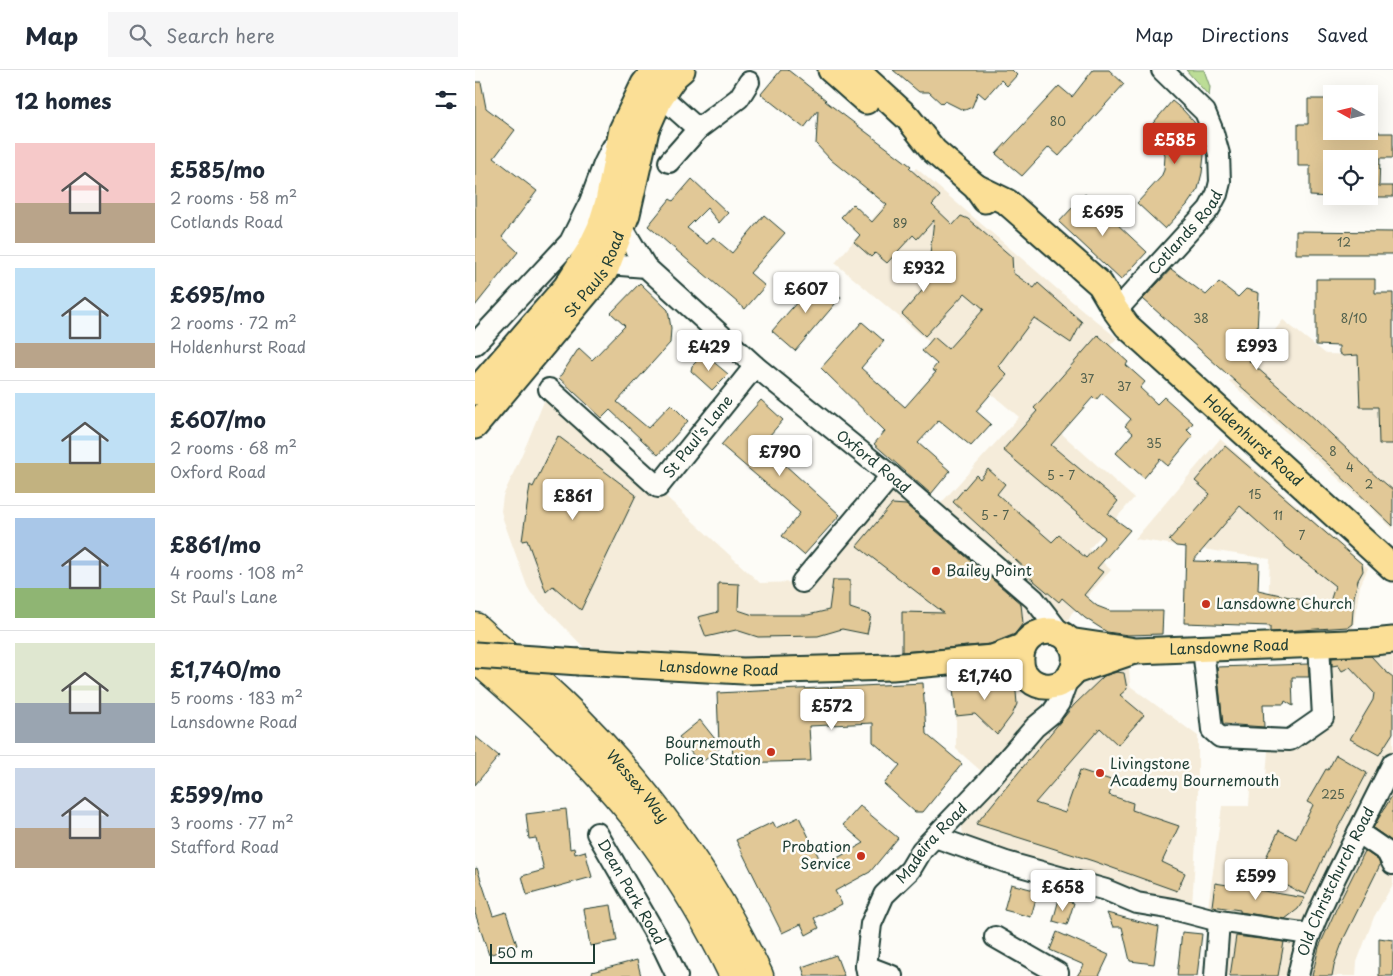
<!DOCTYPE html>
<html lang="en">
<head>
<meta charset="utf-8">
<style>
	:root { --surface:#fff; --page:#f6f6f7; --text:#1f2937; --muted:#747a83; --line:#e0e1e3; --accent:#c8321e }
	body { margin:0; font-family:"Playpen Sans",sans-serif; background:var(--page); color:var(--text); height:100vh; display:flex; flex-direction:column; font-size:19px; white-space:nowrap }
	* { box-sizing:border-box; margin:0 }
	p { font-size:16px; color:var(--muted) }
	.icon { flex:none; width:28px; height:28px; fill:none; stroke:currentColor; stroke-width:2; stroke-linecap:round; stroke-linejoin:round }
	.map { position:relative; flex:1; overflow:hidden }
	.panel { display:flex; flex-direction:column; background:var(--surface); width:475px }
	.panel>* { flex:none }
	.needle { width:32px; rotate:278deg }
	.tools { position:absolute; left:848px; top:15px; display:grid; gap:10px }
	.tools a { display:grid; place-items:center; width:55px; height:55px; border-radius:0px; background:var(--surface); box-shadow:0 5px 20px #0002; font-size:25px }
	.scale { position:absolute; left:15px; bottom:12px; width:105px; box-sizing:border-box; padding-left:5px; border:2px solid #1f3d34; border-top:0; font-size:14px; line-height:18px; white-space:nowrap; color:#1f3d34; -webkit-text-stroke:4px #fdfcf7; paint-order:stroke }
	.price { position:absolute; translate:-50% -42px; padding:0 11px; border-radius:5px; background:#fff; color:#222; font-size:16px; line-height:32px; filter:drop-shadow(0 1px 2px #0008) }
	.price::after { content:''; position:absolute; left:50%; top:30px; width:15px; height:11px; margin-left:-8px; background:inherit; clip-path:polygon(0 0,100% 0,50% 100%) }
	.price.on { background:var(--accent); color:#fff }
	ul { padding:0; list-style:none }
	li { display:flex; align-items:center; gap:15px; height:125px; padding:0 15px }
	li+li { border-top:1px solid var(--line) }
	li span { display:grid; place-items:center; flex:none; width:140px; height:100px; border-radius:0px; color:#555 }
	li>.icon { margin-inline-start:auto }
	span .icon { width:60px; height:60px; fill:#fffc; stroke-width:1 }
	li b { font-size:21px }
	h2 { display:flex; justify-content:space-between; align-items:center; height:60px; padding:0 15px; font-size:21px }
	header { display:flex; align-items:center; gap:30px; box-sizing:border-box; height:70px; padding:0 25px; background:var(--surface); border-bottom:1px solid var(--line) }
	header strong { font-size:24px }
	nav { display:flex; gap:28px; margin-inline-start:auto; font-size:18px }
	.search { width:350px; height:45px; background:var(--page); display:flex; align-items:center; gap:12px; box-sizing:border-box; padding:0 18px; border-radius:0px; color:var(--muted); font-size:19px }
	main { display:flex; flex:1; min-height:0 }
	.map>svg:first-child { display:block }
	.built { fill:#f5ecda }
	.green { fill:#bcdd96; stroke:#6e8d65 }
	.building { fill:#e1c897; stroke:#1f3d34; fill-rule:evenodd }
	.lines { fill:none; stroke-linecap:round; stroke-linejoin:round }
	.minor-casing { stroke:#1f3d34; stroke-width:24 }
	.major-casing { stroke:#1f3d34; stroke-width:29 }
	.highway-casing { stroke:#1f3d34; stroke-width:31 }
	.minor { stroke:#fdfcf7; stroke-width:20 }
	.major { stroke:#fbdf96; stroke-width:25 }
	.highway { stroke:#fbdf96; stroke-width:28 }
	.major-bridge-casing { stroke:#1f3d34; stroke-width:29; stroke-linecap:butt }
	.major-bridge { stroke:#fbdf96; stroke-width:25 }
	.poi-dot { fill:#c8321e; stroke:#fdfcf7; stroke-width:2 }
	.labels { text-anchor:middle; stroke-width:5; stroke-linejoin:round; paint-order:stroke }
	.number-label { font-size:12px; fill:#50604d }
	.street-label { font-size:15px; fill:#1f3d34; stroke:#fdfcf7 }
	.poi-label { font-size:15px; fill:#1f3d34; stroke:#fdfcf7; text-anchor:start }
</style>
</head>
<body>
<header>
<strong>Map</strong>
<div class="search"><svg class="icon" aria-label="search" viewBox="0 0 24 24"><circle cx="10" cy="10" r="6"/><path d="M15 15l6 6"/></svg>Search here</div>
<nav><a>Map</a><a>Directions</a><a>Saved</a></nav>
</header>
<main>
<section class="panel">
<h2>12 homes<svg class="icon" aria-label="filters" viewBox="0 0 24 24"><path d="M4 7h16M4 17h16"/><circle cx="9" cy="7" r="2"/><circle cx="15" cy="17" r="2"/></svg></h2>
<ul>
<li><span style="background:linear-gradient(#f6c9c9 60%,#b9a48a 0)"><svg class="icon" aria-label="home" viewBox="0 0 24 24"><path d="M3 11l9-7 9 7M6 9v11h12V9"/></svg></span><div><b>£585/mo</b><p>2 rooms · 58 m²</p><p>Cotlands Road</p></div></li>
<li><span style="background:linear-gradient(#bfe0f5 75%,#b9a48a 0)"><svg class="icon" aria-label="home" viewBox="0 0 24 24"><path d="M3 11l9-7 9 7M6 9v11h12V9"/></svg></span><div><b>£695/mo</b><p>2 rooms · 72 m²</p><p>Holdenhurst Road</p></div></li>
<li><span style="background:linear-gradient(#bfe0f5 70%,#c2b280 0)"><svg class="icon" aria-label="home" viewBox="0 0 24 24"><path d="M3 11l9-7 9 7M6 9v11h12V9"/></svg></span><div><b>£607/mo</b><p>2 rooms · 68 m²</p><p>Oxford Road</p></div></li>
<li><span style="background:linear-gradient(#a9c7e8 70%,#8fb573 0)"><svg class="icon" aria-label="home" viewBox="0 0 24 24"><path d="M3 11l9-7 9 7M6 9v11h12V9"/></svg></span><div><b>£861/mo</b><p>4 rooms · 108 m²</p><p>St Paul's Lane</p></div></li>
<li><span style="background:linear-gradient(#dfe7d0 60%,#9aa5b1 0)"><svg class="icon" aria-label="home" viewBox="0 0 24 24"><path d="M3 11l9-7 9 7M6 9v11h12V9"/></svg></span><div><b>£1,740/mo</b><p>5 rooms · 183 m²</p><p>Lansdowne Road</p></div></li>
<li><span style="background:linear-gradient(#c9d6e8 60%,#b9a48a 0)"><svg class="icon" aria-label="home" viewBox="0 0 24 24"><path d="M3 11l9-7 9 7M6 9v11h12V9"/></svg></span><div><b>£599/mo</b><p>3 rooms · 77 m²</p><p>Stafford Road</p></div></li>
</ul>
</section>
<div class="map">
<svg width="918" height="906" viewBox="0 0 918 906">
	<rect width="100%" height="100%" fill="#fdfcf7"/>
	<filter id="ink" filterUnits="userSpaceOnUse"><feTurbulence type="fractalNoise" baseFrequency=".02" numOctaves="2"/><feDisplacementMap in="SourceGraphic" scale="10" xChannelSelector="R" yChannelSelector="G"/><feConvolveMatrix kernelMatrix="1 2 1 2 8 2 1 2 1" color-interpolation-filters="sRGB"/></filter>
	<g filter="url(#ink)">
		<path class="built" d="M441,98L588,224L642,268L569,348L659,428L614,479L636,500L596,544L586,564L559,530L562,550L553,569L567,623V637L560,657L515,709L481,679V646L477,610L480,592L125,594L56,523L52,516L28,449L26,441L28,426L52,373L74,319L285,513L327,512L416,406L458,442L544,347L360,193Z
			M771,219L784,223L782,261L792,270L808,250L851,284L918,286V459L897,439L754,311L757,309L719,275Z
			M745,369L893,498L885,516L878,559L792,565L795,489L660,469Z
			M918,574V814L899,847L882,892L881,906H749L752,843L733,838L747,736H774L775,719H790L793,681H815L853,654L846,579Z
			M627,597L654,598L655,616L723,666V739L717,836L489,770L486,752L605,607Z"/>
		<path class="green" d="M711,0H729L735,17L734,26Z"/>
		<path class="building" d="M306,0H313L351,30L350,31L436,96L434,98L465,126L457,135L478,155L486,146L493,149L537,187L538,203L559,218L563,213L607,252L596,273L559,248L523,296L532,305L501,341L516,354L496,376L464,350L443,373L475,401L456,424L399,374L410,361L346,298L387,252L409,271L386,298L430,337L461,302L457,300L462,294L447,281L459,267L473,279L509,239L490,223L450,266L427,244L464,201L454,193L459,150L442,169L438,165L412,193L400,183L396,187L379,172L385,165L366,147L378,134L397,152L412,135L356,90L341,74L343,40L329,58L286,24Z
			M418,0H537L542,5L532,16L526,10L510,28L503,22L497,37L490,40L486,39L470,31L467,34L454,22H444Z
			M618,0H634L649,14L584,86L574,77L547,106L521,84L584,16L597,27Z
			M0,12H6L11,38L40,60L19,88L62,121L27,167L43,182L0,236Z
			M833,29H856V61H904V63H918V88H905L904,116H918V127H894V89H856V127L835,126V96H823V54H833Z
			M697,31L708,40L719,52L727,68L729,85L727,103L723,119L712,135L690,159L662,133L686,107L689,100L690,86L688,78L673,59Z
			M217,109L253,143L244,153L232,138L212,158L232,174L238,167L257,183L289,145L310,163L275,203L290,216L270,239L173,156L195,129L198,131Z
			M610,124L672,182L646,210L584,152Z
			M821,161L918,162V184H821Z
			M696,199L731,225L744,212L763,227L771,219L784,223L782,261L792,270L774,291L826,336L905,410V409L918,420V456L854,395L668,229Z
			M343,208L366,227L320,281L297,261Z
			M841,209H900V223H918V374H904L903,337H885L883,285L868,286L864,283V276L841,275Z
			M165,213L193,240L196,258L195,273L142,332L173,358L196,334L213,351L183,385L135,340L127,348L84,308L104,278L117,290L150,256L136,243Z
			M623,265L653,292L651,295L670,312L665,318L682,334L689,327L718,353L712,360L718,366L693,396L685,389L669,408L641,383L658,363L650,356L656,349L627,323L621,330L618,327L576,375L643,431L633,444L655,460L622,498L628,502L609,525L622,536L635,541H688L687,564L653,565L632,562L610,548L587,528L584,532L551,504L553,501L478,432L501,405L505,409L513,399L530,414L522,424L577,472L584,465L611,488L630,467L528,380L562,341L559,338Z
			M229,284L253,304L237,320L216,301L217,296Z
			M286,330L308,350L287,374L365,445L329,485L307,466L325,443L246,375Z
			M83,366L161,425L106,540L78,516L71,522L52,470L47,471L55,415L58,417Z
			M750,376L887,494L888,501L883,510L879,527L877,554L873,557L795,562V556L709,553L711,477L701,476L694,470L735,424L720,411ZM765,436L812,478L860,516L853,538L828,535V530L783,520L784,493L718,491Z
			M417,434L431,435L546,534L548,553L540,564L515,574L427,582V542L469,543L382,476Z
			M358,510H375V538L396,545L392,564L367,559L343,566L283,567L261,560L231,567L223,547L243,542V513L264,514L263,540L278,545H333L354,540Z
			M896,586L910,601L918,607V663L904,685L875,669L898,630L899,623L875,597L867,601L863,595L857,596V588Z
			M833,594L834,607H817L818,636L810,631L809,634H788L789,657L748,654L742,597Z
			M642,602L649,603L652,619L645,625L669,645L643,675L625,658L560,733L590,743L605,700L639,711L634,725L658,733L657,740L704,756L687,792L710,803L702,821L618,791L501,754L599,635L629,606Z
			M513,607L533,613L541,622L542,634L537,645L522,665L500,644L481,646L477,610Z
			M448,613L451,664L487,694L448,742H440L409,714L425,695L398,672V653L334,656L336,691L258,693L257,668L225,694L204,667L225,650L244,674L242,623Z
			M0,666L24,686L0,715Z
			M861,685L892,703L858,767L831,825L784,802L804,760L821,769L838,735L832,732L851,699L853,700Z
			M918,724V772L898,758Z
			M385,736L423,768L395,802L360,821L367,834L339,848L344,858L331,865L326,854L307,863L261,770L298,752L301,758L324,747L348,796L389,773L368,755Z
			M91,739L95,779L99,778L100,784L110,781L117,807L52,825L47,806L69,800L61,768L54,769L51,744Z
			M890,781L903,790L905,795L869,868L859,895L857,906H837L844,877L862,837Z
			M2,798L18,846L31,842L42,875L14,885L0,843V799Z
			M740,813L765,817L830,828L823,839L810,849L765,842V840L737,836Z
			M536,814L563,821L556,847L529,840Z
			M584,829L599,833L592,855L578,851Z
			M136,835L142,871L115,876L109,839Z
			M632,843L684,857L679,894L655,891L647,857H638Z
			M582,862L634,885L624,906H602L609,895L575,880Z
			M707,862L727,864L722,906H702Z
			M761,866L809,872L803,906H755Z
			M904,868L918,870V906H904Z
			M361,885L369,906H330L327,897Z
			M162,890L166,906H118L117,902Z"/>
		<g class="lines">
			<defs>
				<g id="minor">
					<path d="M186,26L223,59"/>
					<path d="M194,92L223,59L264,28L274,12"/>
					<path id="s1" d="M147,157L171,197L280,296L416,406L559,529L586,564"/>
					<path d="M133,194L171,197"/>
					<path id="s2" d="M641,241L734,139L742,124L745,112L744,84L737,59L730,42L687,0"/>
					<path d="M0,274L95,172L115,132L129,94L137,78"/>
					<path id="s3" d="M74,319L183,417L280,296"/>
					<path d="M327,512L416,406"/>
					<path d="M728,579L737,660L745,667L815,670L848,647L844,574"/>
					<path d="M883,762L912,782L918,794"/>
					<path id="s4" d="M122,763L189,879L202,906"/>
					<path d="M460,767L531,792L631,820L662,833L698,839L744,851L834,864"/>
					<path d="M520,867L583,903"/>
					<path d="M391,896L417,906"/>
					<path id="s5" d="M393,906L391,896L396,854L409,825L435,800L447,780L515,709L560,657L577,643L584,633L593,608"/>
					<path d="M740,906L744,851"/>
					<path id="s6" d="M823,906C830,870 845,839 861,806C880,768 899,731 918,693"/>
				</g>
				<g id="major">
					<path d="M356,0L391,31"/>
					<path d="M381,0L433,48L459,81L501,117L510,130"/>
					<path id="s7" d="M501,117L532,132L625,214L641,241L652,256L918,498"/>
					<path d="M0,322L91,217L114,181L125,158L133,132L147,60L169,14L180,0"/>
					<path id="s8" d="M0,356L130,201L152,144L171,60L186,26L200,6L207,0"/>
					<path id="s9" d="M594,571L661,581L898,572L918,570"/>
					<path d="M518,588C527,592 538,596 546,601C550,603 551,606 554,609C566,620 585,618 595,606C599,600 601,592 600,584C593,546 534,558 548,602"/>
					<path id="s10" d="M104,592L268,601L417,597L518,588L547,577"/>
					<path d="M597,602L656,582"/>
				</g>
				<g id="highway">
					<path id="s11" d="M0,557C28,583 58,606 86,633C165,708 237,807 284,906"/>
					<path d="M0,588C62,641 130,704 177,769C209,813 236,858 259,906"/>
				</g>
			</defs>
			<use href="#minor" class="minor-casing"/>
			<use href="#major" class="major-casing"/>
			<use href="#highway" class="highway-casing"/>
			<use href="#minor" class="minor"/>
			<use href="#major" class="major"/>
			<use href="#highway" class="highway"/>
			<defs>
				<path id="major-bridge" d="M0,585L104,592"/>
			</defs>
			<use href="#major-bridge" class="major-bridge-casing"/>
			<use href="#major-bridge" class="major-bridge"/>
		</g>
	</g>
	<g class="poi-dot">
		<circle cx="461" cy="501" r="5"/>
		<circle cx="731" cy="534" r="5"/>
		<circle cx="296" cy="682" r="5"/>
		<circle cx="625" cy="703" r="5"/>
		<circle cx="386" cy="786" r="5"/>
	</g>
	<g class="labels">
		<g class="number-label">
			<text x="583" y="56">80</text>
			<text x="425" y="158">89</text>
			<text x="869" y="177">12</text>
			<text x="726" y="253">38</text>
			<text x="879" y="253">8/10</text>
			<text x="612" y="313">37</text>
			<text x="649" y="321">37</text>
			<text x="679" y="378">35</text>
			<text x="858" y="386">8</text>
			<text x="875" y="402">4</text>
			<text x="586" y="410">5 - 7</text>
			<text x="894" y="419">2</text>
			<text x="780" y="429">15</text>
			<text x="520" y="450">5 - 7</text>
			<text x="803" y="450">11</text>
			<text x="827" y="470">7</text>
			<text x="858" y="729">225</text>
		</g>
		<g class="street-label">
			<text dy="5" stroke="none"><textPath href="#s2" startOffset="105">Cotlands Road</textPath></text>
			<text dy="5" stroke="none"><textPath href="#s8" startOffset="194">St Pauls Road</textPath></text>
			<text dy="5" stroke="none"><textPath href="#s3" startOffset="211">St Paul's Lane</textPath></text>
			<text dy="5" stroke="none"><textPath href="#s7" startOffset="379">Holdenhurst Road</textPath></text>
			<text dy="5" stroke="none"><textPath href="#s1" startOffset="346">Oxford Road</textPath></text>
			<text dy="5" stroke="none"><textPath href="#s9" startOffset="161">Lansdowne Road</textPath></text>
			<text dy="5" stroke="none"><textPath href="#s10" startOffset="140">Lansdowne Road</textPath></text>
			<text dy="5" stroke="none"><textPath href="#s11" startOffset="228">Wessex Way</textPath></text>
			<text dy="5" stroke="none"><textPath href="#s5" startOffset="155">Madeira Road</textPath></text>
			<text dy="5" stroke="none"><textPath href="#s6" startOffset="102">Old Christchurch Road</textPath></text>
			<text dy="5" stroke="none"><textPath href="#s4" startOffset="68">Dean Park Road</textPath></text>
		</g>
		<g class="poi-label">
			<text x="471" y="506">Bailey Point</text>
			<text x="741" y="539">Lansdowne Church</text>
			<text x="286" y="678" text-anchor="end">Bournemouth<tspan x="286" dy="17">Police Station</tspan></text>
			<text x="635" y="699">Livingstone<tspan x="635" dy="17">Academy Bournemouth</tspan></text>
			<text x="376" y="782" text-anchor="end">Probation<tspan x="376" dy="17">Service</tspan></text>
		</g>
	</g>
</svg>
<div class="tools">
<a><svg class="needle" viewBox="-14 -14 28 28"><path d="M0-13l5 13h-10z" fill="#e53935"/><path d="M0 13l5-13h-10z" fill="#747a83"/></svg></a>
<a><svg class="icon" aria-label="locate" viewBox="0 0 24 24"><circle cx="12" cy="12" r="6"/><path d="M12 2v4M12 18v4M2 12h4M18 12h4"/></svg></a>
</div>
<div class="scale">50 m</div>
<b class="price on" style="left:700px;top:95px">£585</b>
<b class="price" style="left:628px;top:167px">£695</b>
<b class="price" style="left:449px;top:223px">£932</b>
<b class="price" style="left:331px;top:244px">£607</b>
<b class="price" style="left:782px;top:301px">£993</b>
<b class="price" style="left:234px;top:302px">£429</b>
<b class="price" style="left:305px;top:407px">£790</b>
<b class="price" style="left:98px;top:451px">£861</b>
<b class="price" style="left:510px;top:631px">£1,740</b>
<b class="price" style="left:357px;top:661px">£572</b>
<b class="price" style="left:781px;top:831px">£599</b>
<b class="price" style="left:588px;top:842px">£658</b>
</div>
</main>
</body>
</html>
